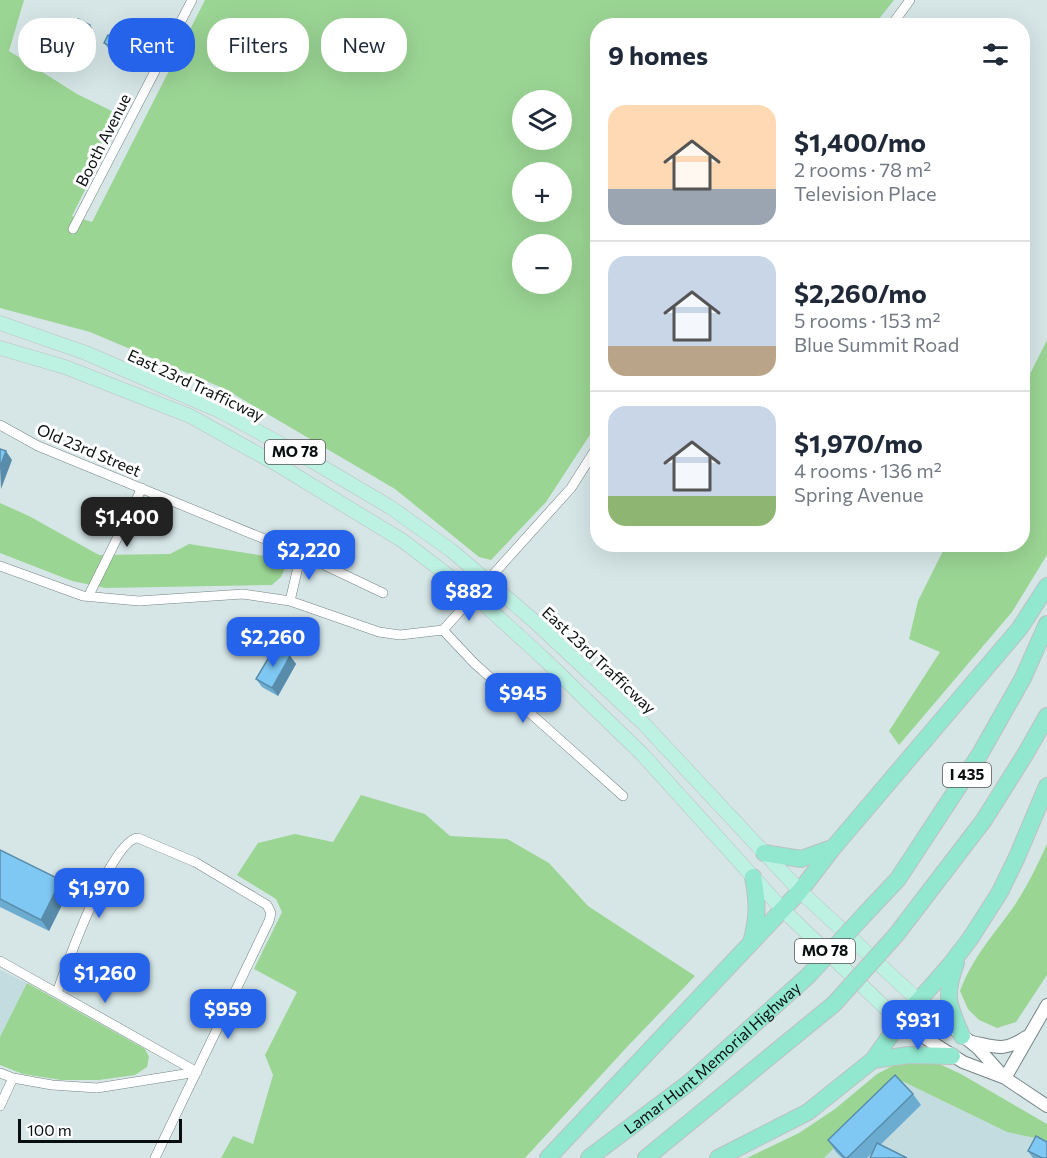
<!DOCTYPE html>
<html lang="en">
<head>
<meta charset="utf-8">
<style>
	:root { --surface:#fff; --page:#f6f6f7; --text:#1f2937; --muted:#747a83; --line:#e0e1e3; --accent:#2563eb }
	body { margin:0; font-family:Commissioner,sans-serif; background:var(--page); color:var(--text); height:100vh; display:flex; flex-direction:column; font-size:22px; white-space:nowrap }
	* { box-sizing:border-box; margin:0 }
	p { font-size:20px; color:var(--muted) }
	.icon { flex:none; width:33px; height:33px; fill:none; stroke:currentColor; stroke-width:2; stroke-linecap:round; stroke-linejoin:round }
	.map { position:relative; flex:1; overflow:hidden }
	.side { position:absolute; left:590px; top:18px; width:440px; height:534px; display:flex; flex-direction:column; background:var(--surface); border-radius:24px; box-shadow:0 6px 24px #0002 }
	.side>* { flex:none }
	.hud { position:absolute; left:18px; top:18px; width:482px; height:54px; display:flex; gap:12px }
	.tools { position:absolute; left:512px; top:90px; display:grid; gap:12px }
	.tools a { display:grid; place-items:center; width:60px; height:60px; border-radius:50%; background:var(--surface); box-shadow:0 6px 24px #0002; font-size:30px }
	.scale { position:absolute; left:18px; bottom:15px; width:164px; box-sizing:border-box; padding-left:6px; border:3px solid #090e0f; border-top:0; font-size:16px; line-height:21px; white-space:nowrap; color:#090e0f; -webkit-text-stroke:4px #fff; paint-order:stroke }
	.price { position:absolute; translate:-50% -51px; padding:0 14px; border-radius:12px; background:var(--accent); color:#fff; font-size:20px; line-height:39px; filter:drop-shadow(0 2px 3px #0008) }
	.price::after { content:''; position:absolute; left:50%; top:36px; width:18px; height:14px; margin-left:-9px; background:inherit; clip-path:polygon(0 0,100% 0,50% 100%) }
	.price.current { background:#222; color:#fff }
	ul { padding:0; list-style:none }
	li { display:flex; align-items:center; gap:18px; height:150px; padding:0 18px }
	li+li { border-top:2px solid var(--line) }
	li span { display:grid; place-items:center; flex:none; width:168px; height:120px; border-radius:18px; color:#555 }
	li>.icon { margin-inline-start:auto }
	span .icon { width:72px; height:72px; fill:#fffc; stroke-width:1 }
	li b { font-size:26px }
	h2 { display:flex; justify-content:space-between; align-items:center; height:72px; padding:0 18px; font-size:26px }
	.pill { padding:0 21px; border-radius:24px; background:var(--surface); box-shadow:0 6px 24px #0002; font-size:21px; line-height:54px }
	.pill.current { background:var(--accent); color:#fff }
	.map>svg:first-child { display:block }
	.built { fill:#c3dcdf }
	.green { fill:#9bd594; fill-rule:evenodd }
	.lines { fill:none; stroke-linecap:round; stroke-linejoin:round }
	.street-casing { stroke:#758385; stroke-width:10 }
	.secondary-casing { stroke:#758385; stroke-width:14 }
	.primary-casing { stroke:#bfc0c1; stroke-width:15 }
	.highway-casing { stroke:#bfc0c1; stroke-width:18 }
	.street { stroke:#fff; stroke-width:9 }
	.secondary { stroke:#fff; stroke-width:12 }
	.primary { stroke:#bdf1e2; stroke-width:14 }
	.highway { stroke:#91e8ce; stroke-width:16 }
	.highway-bridge-casing { stroke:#bfc0c1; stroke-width:18; stroke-linecap:butt }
	.highway-bridge { stroke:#91e8ce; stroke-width:16 }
	.wall { fill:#6dacd1 }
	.shaded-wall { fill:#598caa }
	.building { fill:#7fc8f3; stroke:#598caa; stroke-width:1.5 }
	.labels { text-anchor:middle; stroke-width:6; stroke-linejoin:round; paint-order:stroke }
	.shield { fill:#fff; stroke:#535657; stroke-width:1.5 }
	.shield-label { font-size:15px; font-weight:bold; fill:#090e0f }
	.street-label { font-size:16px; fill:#090e0f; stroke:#fff }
</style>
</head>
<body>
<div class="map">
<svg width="1047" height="1158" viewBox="0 0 1047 1158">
	<rect width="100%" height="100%" fill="#d6e6e7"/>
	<path class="built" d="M0,970L27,983L1,1037H0Z
		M902,1081L1007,1132L1036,1138L1047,1158H824Z"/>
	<path class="green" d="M0,0H24L9,51L77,94L122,116L72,216L92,222L205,0H894L874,25L597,26V424L546,502L491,560L479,557L395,489L225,389L90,332L0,308ZM522,100H561V140H522ZM522,172H561V212H522ZM522,244H561V284H522Z
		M1047,340V555L1012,612L899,745L889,731L940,652L909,639L918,601L946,545L1022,544V390Z
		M0,503L29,516L99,555L170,554L189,544L278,558L287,564L281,577L272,585L106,588L72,581L0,553Z
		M361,795L425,814L450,836L507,839L549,863L588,906L695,976L627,1047L525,1158H221L233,1136L253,1144L273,1075L265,1055L297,992L254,969L282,912L276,899L237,875L258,843L295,834L333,842Z
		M1047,844V975L1016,1022L997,1028L979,1020L968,1009L960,991C973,957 991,938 1012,909C1026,889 1037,866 1047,844Z
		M27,983L145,1049L149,1057L147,1067L135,1075L99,1080H61L23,1074L0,1065V1037Z
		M933,1061L961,1074L1047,1124V1144L1035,1138L1007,1132L902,1081L824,1158H747L799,1133L835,1109L877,1074L898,1063Z"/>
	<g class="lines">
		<defs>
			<path id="street" d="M891,26L910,0
				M73,229L192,0
				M0,425L38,446L301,554L383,593
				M0,566L83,596L139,601L243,594L290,601L379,632L400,635L443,630
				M88,597L142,488
				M290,601L301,554
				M443,630L474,663L623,796
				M443,630L571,488L597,447
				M0,961L197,1072
				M57,993C65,968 112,838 138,838L195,862L267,905L271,913L269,921L155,1158
				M0,1073L13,1078L52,1085L97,1088L197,1072
				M0,1106L13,1078"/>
			<path id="secondary" d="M919,1001L978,1048L1002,1075
				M900,1022L963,1062L1005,1078L1047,1106
				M972,1042C997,1047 1004,1052 1026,1037
				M1005,1078L1047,1005"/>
			<path id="primary" d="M0,323L86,353L220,411L312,461L390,507L452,551L533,620L643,723L800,891L919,1001
				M0,348L65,367L190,416L280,466L403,541L475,596L542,657L643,755L783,910L900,1022"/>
			<g id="highway">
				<path d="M764,853L801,859L832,848"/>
				<path d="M866,913L898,879L980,754L1023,678L1047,624"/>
				<path d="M896,935L984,820L1026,753L1047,716"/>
				<path d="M751,943C758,917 758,903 753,877"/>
				<path d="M956,963C944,995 948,1005 962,1036"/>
				<path d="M873,1060L909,1055L952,1056"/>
				<path d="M548,1158L800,891L833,848L1020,628L1047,586"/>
				<path id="s1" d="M589,1158L690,1082L808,976"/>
				<path d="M646,1158L834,1004"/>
				<path d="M718,1158L808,1112L873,1060L900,1022L950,965L970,939L1000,892L1017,857L1047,786"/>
			</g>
		</defs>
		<use href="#street" class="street-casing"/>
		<use href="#secondary" class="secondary-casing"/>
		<use href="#primary" class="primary-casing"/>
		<use href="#highway" class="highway-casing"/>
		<use href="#street" class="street"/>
		<use href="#secondary" class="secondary"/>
		<use href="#primary" class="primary"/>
		<use href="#highway" class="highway"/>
		<defs>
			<path id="highway-bridge" d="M808,976L866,913
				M834,1004L896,935"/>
		</defs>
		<use href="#highway-bridge" class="highway-bridge-casing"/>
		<use href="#highway-bridge" class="highway-bridge"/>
	</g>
	<path class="wall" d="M92,28L85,40L74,33L72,30Z
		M137,35L134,41L136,45L132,53L125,50L122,56L108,48L104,43L115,38Z
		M290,656L296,664L278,696L262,687L256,679Z
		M0,850L69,891L49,931L0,907Z
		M913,1094L921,1105L867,1158H842L836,1152L828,1140Z
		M1028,1151L1047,1158H1033Z"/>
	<path class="shaded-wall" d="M90,25L92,28L85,40L83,37Z
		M133,30L137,35L134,41L136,45L132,53L128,48L129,37Z
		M121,44L125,50L122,56L118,50Z
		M6,451L12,460L1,489L0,467Z
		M290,656L296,664L278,696L272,688Z
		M61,880L69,891L49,931L41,920Z"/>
	<path class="building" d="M78,19L90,25L83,37L72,30Z
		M122,24L133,30L129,37L132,39L128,48L121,44L118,50L104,43L108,35L115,38Z
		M0,449L6,451L0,467Z
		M275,647L290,656L272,688L256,679Z
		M0,850L61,880L41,920L0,899Z
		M895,1075L913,1094L847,1158H845L828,1140Z
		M1036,1136L1047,1142V1158H1042L1028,1151Z
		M877,1143L907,1158H870Z"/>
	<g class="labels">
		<g class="shield">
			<rect x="265" y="440" width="60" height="24" rx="4.5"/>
			<rect x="943" y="763" width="48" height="24" rx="4.5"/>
			<rect x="795" y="939" width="60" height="24" rx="4.5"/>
		</g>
		<g class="shield-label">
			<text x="295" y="457">MO 78</text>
			<text x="967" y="780">I 435</text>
			<text x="825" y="956">MO 78</text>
		</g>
		<g class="street-label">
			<text transform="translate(103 140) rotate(-63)" y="6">Booth Avenue</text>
			<text transform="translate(196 385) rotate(25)" y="6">East 23rd Trafficway</text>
			<text transform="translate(89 450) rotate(23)" y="6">Old 23rd Street</text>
			<text transform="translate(599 660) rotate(43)" y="6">East 23rd Trafficway</text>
			<text dy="6" stroke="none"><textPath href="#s1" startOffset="159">Lamar Hunt Memorial Highway</textPath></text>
		</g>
	</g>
</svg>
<div class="tools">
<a><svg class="icon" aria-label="layers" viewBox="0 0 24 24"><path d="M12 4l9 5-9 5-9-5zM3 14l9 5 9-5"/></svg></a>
<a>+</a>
<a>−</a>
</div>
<div class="scale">100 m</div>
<b class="price current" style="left:127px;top:548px">$1,400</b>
<b class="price" style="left:309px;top:581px">$2,220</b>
<b class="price" style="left:469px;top:622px">$882</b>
<b class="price" style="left:273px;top:668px">$2,260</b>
<b class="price" style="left:523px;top:724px">$945</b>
<b class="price" style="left:99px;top:919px">$1,970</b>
<b class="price" style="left:105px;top:1004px">$1,260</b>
<b class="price" style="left:228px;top:1040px">$959</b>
<b class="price" style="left:918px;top:1051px">$931</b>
<div class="hud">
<a class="pill">Buy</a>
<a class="pill current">Rent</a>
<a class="pill">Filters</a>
<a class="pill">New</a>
</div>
<section class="side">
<h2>9 homes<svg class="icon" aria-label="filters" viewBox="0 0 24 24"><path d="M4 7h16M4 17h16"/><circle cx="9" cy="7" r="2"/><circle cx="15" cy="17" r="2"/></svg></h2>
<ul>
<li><span style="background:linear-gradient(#ffd9b3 70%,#9aa5b1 0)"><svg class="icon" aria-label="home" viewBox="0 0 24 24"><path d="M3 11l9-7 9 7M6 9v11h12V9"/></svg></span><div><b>$1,400/mo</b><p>2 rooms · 78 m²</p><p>Television Place</p></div></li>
<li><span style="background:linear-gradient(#c9d6e8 75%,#b9a48a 0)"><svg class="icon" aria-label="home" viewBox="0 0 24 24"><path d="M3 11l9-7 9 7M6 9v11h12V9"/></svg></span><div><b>$2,260/mo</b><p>5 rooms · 153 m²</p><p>Blue Summit Road</p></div></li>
<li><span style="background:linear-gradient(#c9d6e8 75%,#8fb573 0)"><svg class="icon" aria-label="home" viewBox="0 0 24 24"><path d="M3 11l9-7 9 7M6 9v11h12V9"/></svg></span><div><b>$1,970/mo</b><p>4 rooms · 136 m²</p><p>Spring Avenue</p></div></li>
</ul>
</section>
</div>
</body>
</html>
